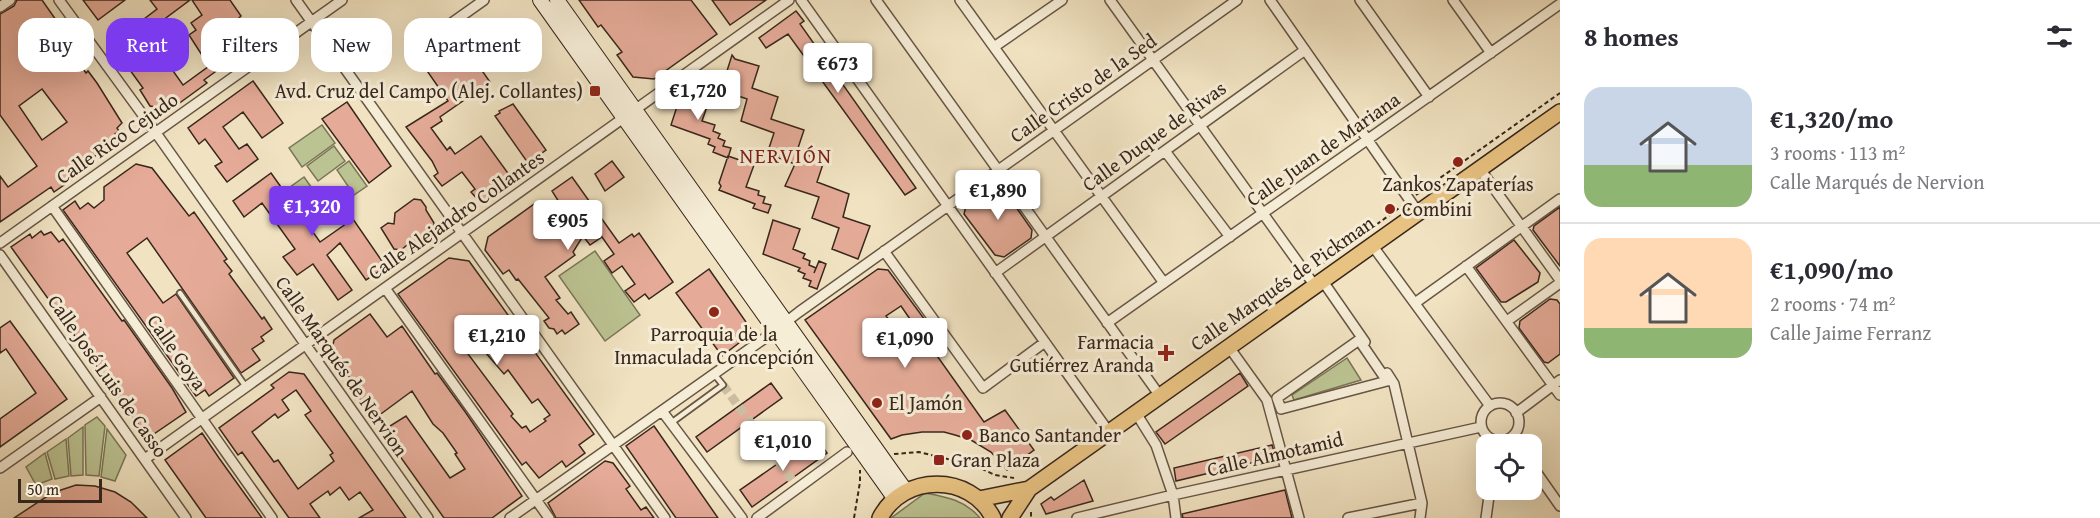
<!DOCTYPE html>
<html lang="en">
<head>
<meta charset="utf-8">
<style>
	:root { --surface:#fff; --page:#f7f7f7; --text:#2b2b33; --muted:#7c7c81; --line:#e1e1e2; --accent:#7c3aed }
	body { margin:0; font-family:"Gentium Book Plus",serif; background:var(--page); color:var(--text); height:100vh; display:flex; flex-direction:column; font-size:22px; white-space:nowrap }
	* { box-sizing:border-box; margin:0 }
	p { font-size:20px; color:var(--muted) }
	.icon { flex:none; width:33px; height:33px; fill:none; stroke:currentColor; stroke-width:2; stroke-linecap:round; stroke-linejoin:round }
	.map { position:relative; flex:1; overflow:hidden }
	.panel { display:flex; flex-direction:column; background:var(--surface); width:540px }
	.panel>* { flex:none }
	.guide { position:absolute; left:18px; top:18px; width:570px; height:54px; display:flex; gap:12px }
	.fabs { position:absolute; left:1476px; top:434px; display:grid; gap:12px }
	.fabs a { display:grid; place-items:center; width:66px; height:66px; border-radius:12px; background:var(--surface); box-shadow:0 6px 24px #0002; font-size:30px }
	.scale { position:absolute; left:18px; bottom:15px; width:84px; box-sizing:border-box; padding-left:6px; border:3px solid #39271c; border-top:0; font-size:16px; line-height:21px; white-space:nowrap; color:#39271c; -webkit-text-stroke:4px #f6edd7; paint-order:stroke }
	.price { position:absolute; translate:-50% -51px; padding:0 14px; border-radius:6px; background:#fff; color:#222; font-size:20px; line-height:39px; filter:drop-shadow(0 2px 3px #0008) }
	.price::after { content:''; position:absolute; left:50%; top:36px; width:18px; height:14px; margin-left:-9px; background:inherit; clip-path:polygon(0 0,100% 0,50% 100%) }
	.price.active { background:var(--accent); color:#fff }
	ul { padding:0; list-style:none }
	li { display:flex; align-items:center; gap:18px; height:150px; padding:0 24px }
	li+li { border-top:2px solid var(--line) }
	li span { display:grid; place-items:center; flex:none; width:168px; height:120px; border-radius:18px; color:#555 }
	li>.icon { margin-inline-start:auto }
	span .icon { width:72px; height:72px; fill:#fffc; stroke-width:1 }
	li b { font-size:26px }
	h2 { display:flex; justify-content:space-between; align-items:center; height:72px; padding:0 24px; font-size:26px }
	.tag { padding:0 21px; border-radius:18px; background:var(--surface); box-shadow:0 6px 24px #0002; font-size:21px; line-height:54px }
	.tag.active { background:var(--accent); color:#fff }
	main { display:flex; flex:1; min-height:0 }
	.map>svg:first-child { display:block }
	.green { fill:#bcc392; stroke:#7a7557; stroke-width:1.5 }
	.building { fill:#e5ab98; stroke:#39271c; stroke-width:1.5; fill-rule:evenodd }
	.lines { fill:none; stroke-linecap:round; stroke-linejoin:round }
	.street-tunnel { stroke:#ccbda1; stroke-width:9; stroke-dasharray:9 4.5; stroke-linecap:butt }
	.lane-casing { stroke:#675646; stroke-width:8 }
	.street-casing { stroke:#675646; stroke-width:12 }
	.secondary-casing { stroke:#39271c; stroke-width:16 }
	.primary-casing { stroke:#39271c; stroke-width:18 }
	.path { stroke:#39271c; stroke-width:2; stroke-dasharray:4.5 3; stroke-linecap:butt }
	.lane { stroke:#f6edd7; stroke-width:4.5 }
	.street { stroke:#f6edd7; stroke-width:9 }
	.secondary { stroke:#f6edd7; stroke-width:14 }
	.primary { stroke:#e8c281; stroke-width:15 }
	.poi-dot { fill:#8f2418; stroke:#f6edd7; stroke-width:2 }
	.labels { text-anchor:middle; stroke-width:6; stroke-linejoin:round; paint-order:stroke }
	.street-label { font-size:20px; fill:#39271c; stroke:#f6edd7 }
	.poi-label { font-size:20px; fill:#39271c; stroke:#f6edd7; text-anchor:start }
	.neighbourhood-label { font-size:21px; letter-spacing:1.5px; fill:#7a1f14; stroke:#f6edd7 }
</style>
</head>
<body>
<main>
<div class="map">
<svg width="1560" height="518" viewBox="0 0 1560 518">
	<rect width="100%" height="100%" fill="#f1e3c2"/>
	<filter id="stains"><feTurbulence type="fractalNoise" baseFrequency=".00333" numOctaves="4"/><feColorMatrix values="0 0 0 0 .2 0 0 0 0 .09 0 0 0 0 .02 0 0 0 .5 -.17"/></filter>
	<radialGradient id="worn" r=".72"><stop offset=".6" stop-color="#630" stop-opacity="0"/><stop offset="1" stop-color="#630" stop-opacity=".3"/></radialGradient>
	<path class="green" d="M322,125L335,143L302,167L289,148Z
		M334,146L345,161L318,181L307,166Z
		M349,161L367,186L354,195L337,170Z
		M304,177L329,212L311,224L286,190Z
		M595,251L640,315L605,341L559,276Z
		M1347,358L1361,380L1294,400L1292,395Z
		M97,417L105,426L99,476L86,475L85,425Z
		M83,427V475L71,476L68,438Z
		M107,429L126,455L115,481L101,477Z
		M66,439L69,476L55,479L47,452Z
		M45,453L52,479L36,485L26,467Z
		M925,493C947,497 965,500 980,518H891Z"/>
	<path class="building" d="M17,0H42L70,40L67,43L76,55L74,56L86,73L88,71L97,83L122,123L117,128L119,131L115,134L119,140L83,164L87,169L54,192L51,187L0,222V176L8,187L37,166L0,115V14L14,6ZM42,89L67,122L42,140L19,106Z
		M83,0H125L98,20Z
		M150,0H190L166,18L169,22L145,40L167,71L171,68L183,85L209,66L189,35L196,30L191,23L202,15L192,0H230L241,16L222,35L231,47L228,49L234,58L204,80L207,83L170,110L150,106L140,90L143,88L127,66L129,65L110,42L112,41L111,39L133,22L136,25L157,9Z
		M579,0H691L717,34L654,79L633,77L617,55L622,52L601,25L598,27Z
		M712,0H766L730,25Z
		M796,11L804,21L800,24L916,188L905,195L788,34L766,48L759,38Z
		M508,19L524,39L499,58L483,38Z
		M460,39L490,82L440,117L442,121L431,128L447,150L450,147L455,154L481,136L510,176L491,189L494,194L481,203L471,192L475,189L462,172L442,186L434,176L438,173L432,161L406,127L448,101L423,65Z
		M732,55L735,59L759,66L752,88L778,97L771,119L804,130L797,151L824,161L817,182L849,194L843,217L870,226L858,259L832,249L839,228L812,218L819,197L785,186L795,164L767,154L774,133L741,121L747,99L721,90Z
		M253,81L283,123L262,138L243,112L223,127L239,149L247,144L258,159L227,182L215,166L222,162L205,139L199,144L188,128Z
		M682,91L709,101L702,121L715,125L713,131L720,134L718,138L725,141L723,146L731,148L728,158L713,152L715,147L708,144L710,139L671,125Z
		M347,102L391,166L369,183L322,119Z
		M513,104L546,150L528,163L495,116L500,113L499,111Z
		M728,156L754,165L746,187L759,191L758,195L765,197L763,203L771,205L768,213L753,208L755,204L719,190L721,186L719,183Z
		M612,161L624,177L605,191L595,174Z
		M136,164L152,168L189,216L194,212L227,259L224,261L232,271L229,274L262,319L264,317L272,329L261,337L264,341L252,349L260,360L241,373L147,238L127,253L163,303L176,294L234,378L209,396L205,390L196,396L63,210L75,201L80,209L88,203L94,208L104,200V187Z
		M271,173L320,242L353,219L386,267L366,280L340,243L327,255L352,290L338,300L313,264L297,275L283,257L295,249L262,203L244,217L233,201Z
		M572,177L619,243L632,234L634,237L639,233L673,282L649,299L645,294L634,302L625,291L635,284L622,266L612,273L604,261L614,254L602,237L590,245L583,236L573,252L575,255L545,277L560,298L556,300L568,314L571,312L579,324L565,334L562,330L557,334L554,329L549,328L544,321L549,318L518,279L516,280L509,270L503,274L485,250L488,237L537,202L540,205L559,202L552,191Z
		M993,185L1002,187L1032,230L1031,238L1004,257L995,255L964,214L966,206Z
		M414,199L421,200L426,207V210L434,223L433,230L417,242L412,241L401,250L394,249L381,228L388,223L394,224L395,213Z
		M1560,207V266L1533,230L1534,226Z
		M773,220L800,229L793,249L805,254L803,258L810,261L809,265L816,268L814,273L819,261L826,264L817,289L809,286L811,281L803,278L805,274L798,271L800,268L763,254Z
		M41,231L44,235L51,232L59,242L63,239L119,317L122,321L124,320L172,388L186,412L148,438L11,247L30,234L32,238Z
		M1514,240L1540,273L1538,282L1506,302H1501L1476,268Z
		M449,258L469,261L594,434L579,445L585,453L566,467L562,461L539,478L526,462L522,465L398,294ZM466,330L504,374L508,370L532,403L538,399L550,415L544,419L546,421L530,432L526,426L522,428L511,416L513,414L456,338Z
		M709,269L753,332L722,356L676,293Z
		M878,269L888,270L945,347L935,353L984,422L1005,410L1034,450L1007,470L991,452L971,440L955,435L944,432H922L902,435L891,439L805,320ZM901,306L921,335L900,350L884,328L891,322L886,316Z
		M1550,299L1557,300L1560,304V354L1548,363L1544,362L1519,328L1520,321Z
		M370,314L387,337L402,326L435,374L437,373L466,413L522,496L492,518H444L382,431L406,416L450,478L465,469L455,454L457,453L443,433L433,424L412,391L374,419L353,390L357,388L345,371L341,374L330,359L334,340Z
		M10,321L67,399L0,447V419L36,393L6,349L0,353V328Z
		M289,372L304,374L406,518H359L373,510L360,492L349,500L340,487L330,495L328,491L310,504L320,518H289L242,452L238,455L219,428L274,388L271,385ZM296,390L311,411L305,415L333,453L330,455L334,461L298,489L278,460L274,462L252,432L275,414L278,418L289,410L282,400Z
		M1240,373L1248,386L1165,444L1156,432Z
		M771,383L782,398L707,452L696,437Z
		M654,426L718,518H676L626,446Z
		M202,433L219,458L262,518H206L199,508L165,460Z
		M816,437L827,453L752,507L740,490Z
		M1272,445L1276,457L1176,481L1174,468Z
		M605,461L613,463L630,486L626,489L641,510L646,507L654,518H556L548,503Z
		M1084,480L1093,501L1046,514L1041,504L1051,497L1054,500Z
		M76,485L95,486L115,492L131,502L147,518H14L52,493Z
		M1285,490L1292,518H1183L1182,514Z"/>
	<g class="lines">
		<path class="street-tunnel" d="M723,385L798,488"/>
		<defs>
			<path id="lane" d="M180,293L246,387
				M671,423L723,385L714,374"/>
			<path id="street" d="M59,0L156,133L428,518
				M296,0L665,518
				M801,0L1109,432
				M876,0L1160,396
				M960,0L1164,283
				M1110,0L1315,286
				M1270,0L1418,212
				M1360,0L1429,97
				M1453,0L1491,53
				M0,7L10,0
				M994,47L1062,0
				M415,49L484,0
				M1165,151L1230,237
				M1480,169L1560,280
				M52,206L272,518
				M0,243L342,0
				M1372,245L1490,406
				M884,251L983,388L1045,342
				M0,255L186,518
				M1466,266L1560,395
				M995,273L1305,50
				M1322,280L1365,342
				M385,288L549,518
				M1415,303L1560,199
				M1507,321L1560,283
				M1107,323L1560,4
				M1359,340L1387,381L1281,409L1277,398Z
				M1229,347L1267,400L1299,518
				M1387,373L1394,384L1422,503L1420,518
				M1481 422a19 19 0 1 1 38 0a19 19 0 1 1-38 0Z
				M662,411L742,518
				M1136,413L1156,445L1173,495L1176,518
				M1516,413L1560,380
				M145,459L789,0
				M1532,466L1560,506
				M0,468L101,397
				M510,518L765,338L799,312L1237,0
				M757,518L847,452
				M1077,518L1173,495L1481,427
				M1348,518L1422,503
				M1486,518L1490,489"/>
			<path id="secondary" d="M540,0L895,499
				M557,0L906,491"/>
			<path id="primary" d="M979,499L1029,489
				M880,518C903,473 971,473 993,518
				M1010,518L1029,489L1560,112"/>
		</defs>
		<use href="#lane" class="lane-casing"/>
		<use href="#street" class="street-casing"/>
		<use href="#secondary" class="secondary-casing"/>
		<use href="#primary" class="primary-casing"/>
		<path class="path" d="M1416,195L1560,93
			M1322,264L1402,206
			M894,454L919,452L976,466L995,475L1014,478
			M1031,512V518
			M854,518L860,482V470"/>
		<use href="#lane" class="lane"/>
		<use href="#street" class="street"/>
		<use href="#secondary" class="secondary"/>
		<use href="#primary" class="primary"/>
	</g>
	<g class="poi-dot">
		<rect x="589" y="85" width="12" height="12" rx="3"/>
		<circle cx="1458" cy="162" r="6"/>
		<circle cx="1390" cy="209" r="6"/>
		<circle cx="714" cy="312" r="6"/>
		<path d="M1163 344h6v6h6v6h-6v6h-6v-6h-6v-6h6z"/>
		<circle cx="877" cy="403" r="6"/>
		<circle cx="967" cy="435" r="6"/>
		<rect x="933" y="454" width="12" height="12" rx="3"/>
	</g>
	<g class="labels">
		<g class="street-label">
			<text transform="translate(1083 88) rotate(-35)" y="7">Calle Cristo de la Sed</text>
			<text transform="translate(1154 136) rotate(-36)" y="7">Calle Duque de Rivas</text>
			<text transform="translate(117 138) rotate(-35)" y="7">Calle Rico Cejudo</text>
			<text transform="translate(1323 149) rotate(-35)" y="7">Calle Juan de Mariana</text>
			<text transform="translate(456 215) rotate(-35)" y="7">Calle Alejandro Collantes</text>
			<text transform="translate(1282 283) rotate(-35)" y="7">Calle Marqués de Pickman</text>
			<text transform="translate(177 352) rotate(55)" y="7">Calle Goya</text>
			<text transform="translate(342 366) rotate(55)" y="7">Calle Marqués de Nervion</text>
			<text transform="translate(108 376) rotate(55)" y="7">Calle José Luis de Casso</text>
			<text transform="translate(1275 454) rotate(-13)" y="7">Calle Almotamid</text>
		</g>
		<g class="poi-label">
			<text x="583" y="98" text-anchor="end">Avd. Cruz del Campo (Alej. Collantes)</text>
			<text x="1458" y="191" text-anchor="middle">Zankos Zapaterías</text>
			<text x="1402" y="216">Combini</text>
			<text x="714" y="341" text-anchor="middle">Parroquia de la<tspan x="714" dy="23">Inmaculada Concepción</tspan></text>
			<text x="1154" y="349" text-anchor="end">Farmacia<tspan x="1154" dy="23">Gutiérrez Aranda</tspan></text>
			<text x="889" y="410">El Jamón</text>
			<text x="979" y="442">Banco Santander</text>
			<text x="951" y="467">Gran Plaza</text>
		</g>
		<g class="neighbourhood-label">
			<text x="786" y="163">NERVIÓN</text>
		</g>
	</g>
	<rect width="100%" height="100%" filter="url(#stains)"/>
	<rect width="100%" height="100%" fill="url(#worn)"/>
</svg>
<div class="fabs">
<a><svg class="icon" aria-label="locate" viewBox="0 0 24 24"><circle cx="12" cy="12" r="6"/><path d="M12 2v4M12 18v4M2 12h4M18 12h4"/></svg></a>
</div>
<div class="scale">50 m</div>
<b class="price" style="left:838px;top:94px">€673</b>
<b class="price" style="left:698px;top:121px">€1,720</b>
<b class="price" style="left:998px;top:221px">€1,890</b>
<b class="price active" style="left:312px;top:237px">€1,320</b>
<b class="price" style="left:568px;top:251px">€905</b>
<b class="price" style="left:497px;top:366px">€1,210</b>
<b class="price" style="left:905px;top:369px">€1,090</b>
<b class="price" style="left:783px;top:472px">€1,010</b>
<div class="guide">
<a class="tag">Buy</a>
<a class="tag active">Rent</a>
<a class="tag">Filters</a>
<a class="tag">New</a>
<a class="tag">Apartment</a>
</div>
</div>
<section class="panel">
<h2>8 homes<svg class="icon" aria-label="filters" viewBox="0 0 24 24"><path d="M4 7h16M4 17h16"/><circle cx="9" cy="7" r="2"/><circle cx="15" cy="17" r="2"/></svg></h2>
<ul>
<li><span style="background:linear-gradient(#c9d6e8 65%,#8fb573 0)"><svg class="icon" aria-label="home" viewBox="0 0 24 24"><path d="M3 11l9-7 9 7M6 9v11h12V9"/></svg></span><div><b>€1,320/mo</b><p>3 rooms · 113 m²</p><p>Calle Marqués de Nervion</p></div></li>
<li><span style="background:linear-gradient(#ffd9b3 75%,#8fb573 0)"><svg class="icon" aria-label="home" viewBox="0 0 24 24"><path d="M3 11l9-7 9 7M6 9v11h12V9"/></svg></span><div><b>€1,090/mo</b><p>2 rooms · 74 m²</p><p>Calle Jaime Ferranz</p></div></li>
</ul>
</section>
</main>
</body>
</html>
